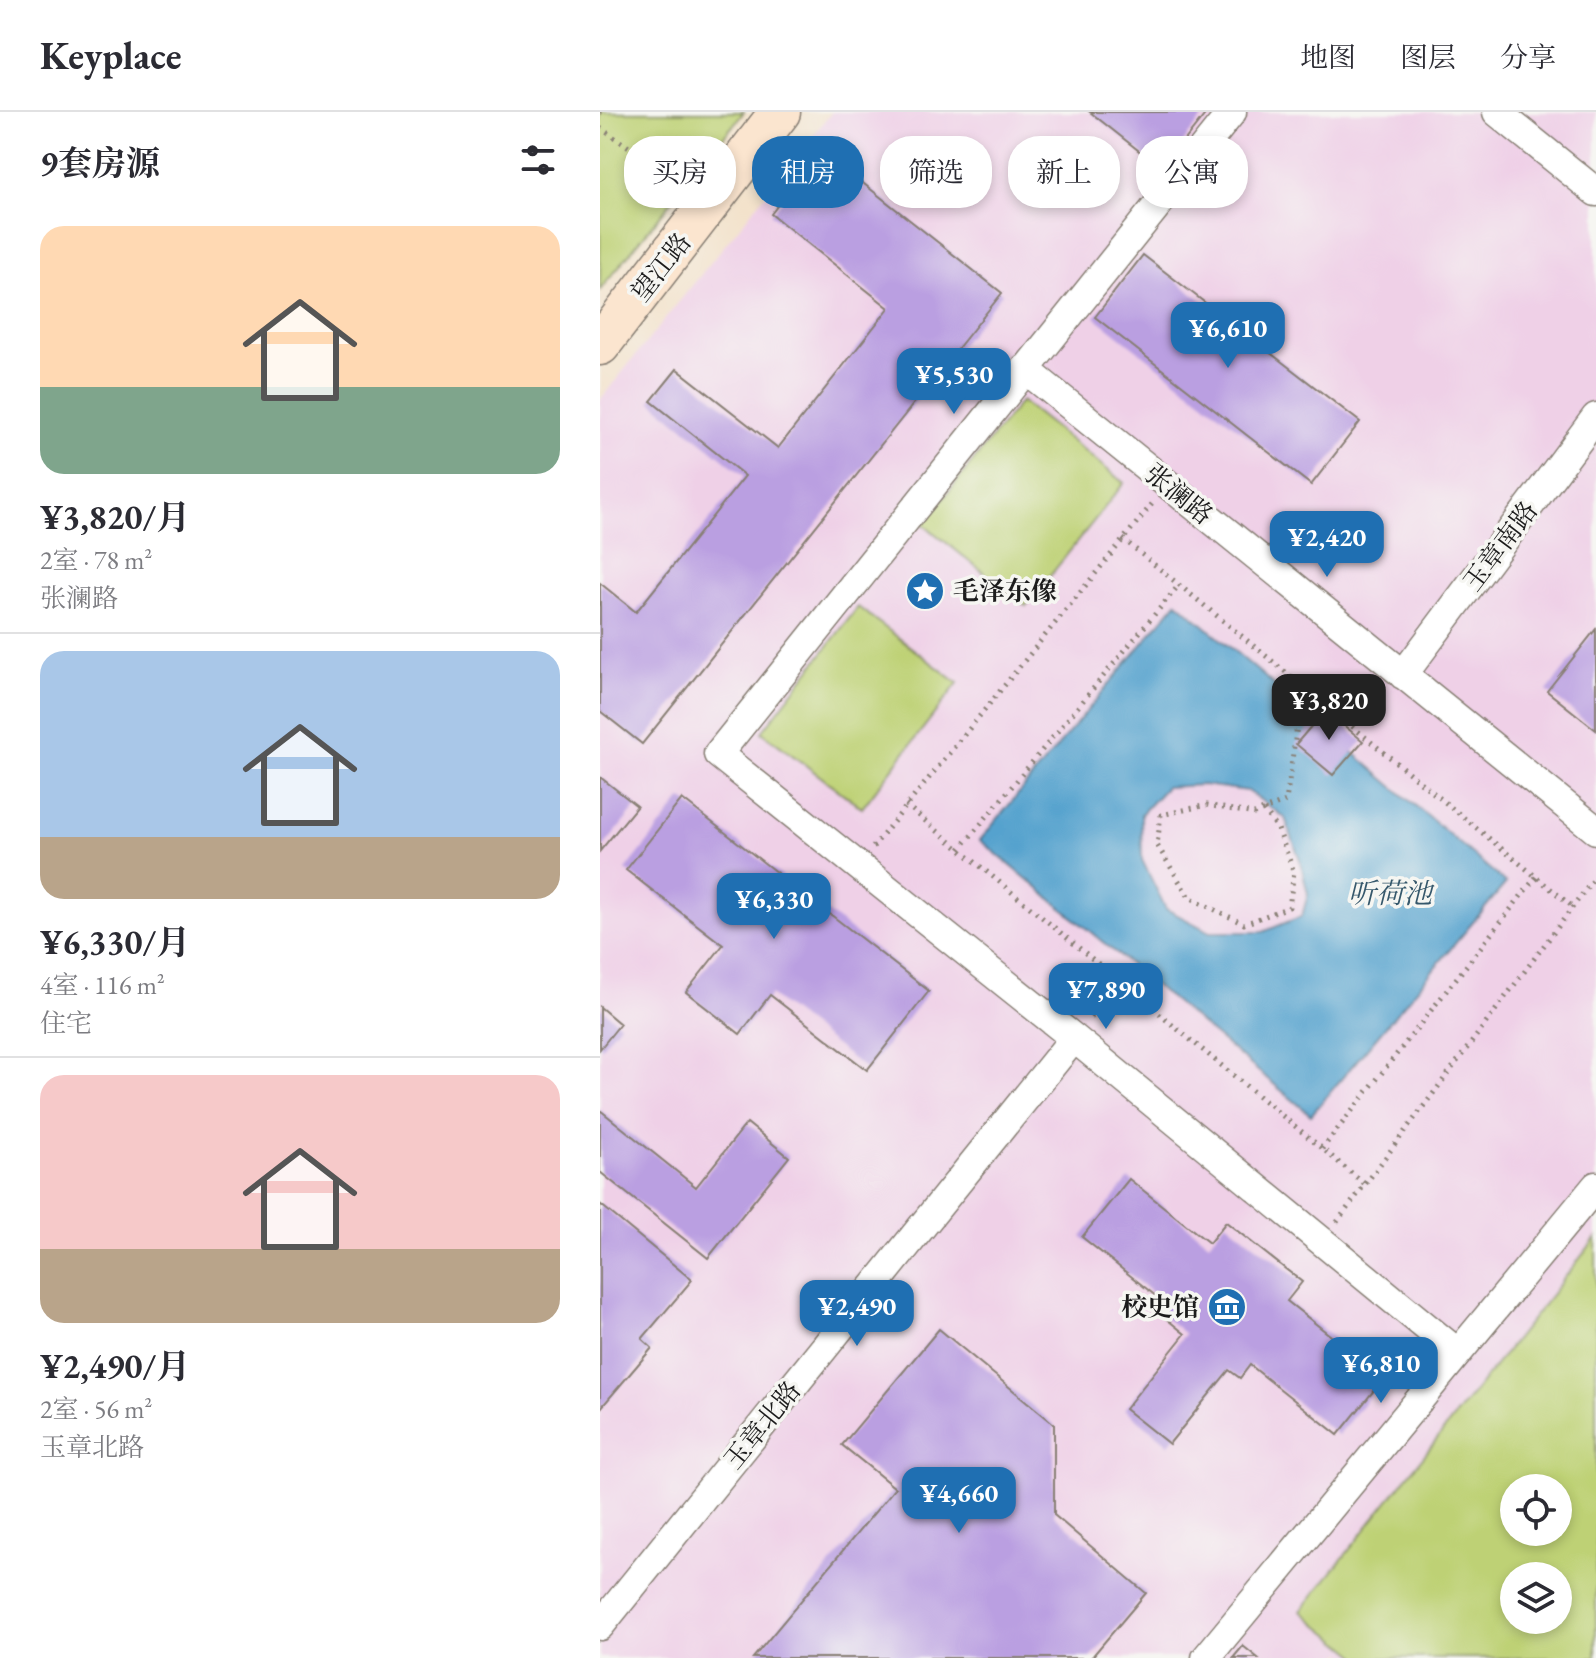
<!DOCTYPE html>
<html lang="zh">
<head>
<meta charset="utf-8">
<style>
	:root { --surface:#fff; --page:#f7f7f7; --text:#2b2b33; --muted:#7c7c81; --line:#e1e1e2; --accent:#1f6fb2 }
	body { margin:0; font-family:"EB Garamond","Noto Serif SC",serif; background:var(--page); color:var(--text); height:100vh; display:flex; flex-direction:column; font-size:30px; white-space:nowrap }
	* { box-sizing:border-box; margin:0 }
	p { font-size:26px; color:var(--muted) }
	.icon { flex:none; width:44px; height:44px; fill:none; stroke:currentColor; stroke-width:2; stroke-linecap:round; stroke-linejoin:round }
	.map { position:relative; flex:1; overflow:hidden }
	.sheet { display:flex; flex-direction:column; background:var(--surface); width:600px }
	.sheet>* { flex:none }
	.top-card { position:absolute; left:24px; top:24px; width:760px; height:72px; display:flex; gap:16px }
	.controls { position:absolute; left:900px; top:1362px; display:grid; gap:16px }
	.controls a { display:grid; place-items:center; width:72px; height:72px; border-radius:50%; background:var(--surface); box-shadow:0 4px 12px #0003; font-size:40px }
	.price { position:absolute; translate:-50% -68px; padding:0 18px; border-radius:16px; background:var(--accent); color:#fff; font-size:26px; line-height:52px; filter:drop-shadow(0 2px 4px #0008) }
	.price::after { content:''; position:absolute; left:50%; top:48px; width:24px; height:18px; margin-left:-12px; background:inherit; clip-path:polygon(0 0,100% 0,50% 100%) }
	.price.on { background:#222; color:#fff }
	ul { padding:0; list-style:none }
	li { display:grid; align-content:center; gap:16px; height:424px; padding:0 40px }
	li+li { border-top:2px solid var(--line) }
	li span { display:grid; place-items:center; height:248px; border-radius:24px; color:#555 }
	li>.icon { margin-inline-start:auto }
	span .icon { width:144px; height:144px; fill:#fffc; stroke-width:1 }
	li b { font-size:34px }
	h2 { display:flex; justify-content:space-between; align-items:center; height:96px; padding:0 40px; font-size:34px }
	.tag { padding:0 28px; border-radius:32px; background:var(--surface); box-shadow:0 4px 12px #0003; font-size:28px; line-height:72px }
	.tag.on { background:var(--accent); color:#fff }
	header { display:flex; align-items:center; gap:48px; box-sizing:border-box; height:112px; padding:0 40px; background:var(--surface); border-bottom:2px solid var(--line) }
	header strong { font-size:38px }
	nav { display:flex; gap:44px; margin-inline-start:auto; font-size:28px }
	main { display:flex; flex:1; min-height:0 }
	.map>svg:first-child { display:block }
	.built { fill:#efd0e7; fill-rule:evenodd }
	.green { fill:#bed175; stroke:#6d7648; stroke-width:2; fill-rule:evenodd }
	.water { fill:#55a2ce; stroke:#385f75; stroke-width:2; fill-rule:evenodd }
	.building { fill:#ba9fe1 }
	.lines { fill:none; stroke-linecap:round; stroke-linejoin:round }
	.street-casing { stroke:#887f74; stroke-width:31 }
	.secondary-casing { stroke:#887f74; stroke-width:43 }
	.path { stroke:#887f74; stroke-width:5; stroke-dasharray:2 6; stroke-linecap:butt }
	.street { stroke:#fff; stroke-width:28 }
	.secondary { stroke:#fbe5cf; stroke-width:40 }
	.labels { text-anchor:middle; stroke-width:7; stroke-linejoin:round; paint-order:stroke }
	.street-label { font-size:26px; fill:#1c1c1c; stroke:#f6f6f2 }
	.poi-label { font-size:26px; font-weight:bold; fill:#1c1c1c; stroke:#f6f6f2; text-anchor:start }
	.water-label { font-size:28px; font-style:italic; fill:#36586c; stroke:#f6f6f2 }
</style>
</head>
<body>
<header>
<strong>Keyplace</strong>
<nav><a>地图</a><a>图层</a><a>分享</a></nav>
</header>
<main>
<section class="sheet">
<h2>9套房源<svg class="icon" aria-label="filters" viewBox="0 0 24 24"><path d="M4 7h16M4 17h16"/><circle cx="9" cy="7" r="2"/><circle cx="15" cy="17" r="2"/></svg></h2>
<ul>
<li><span style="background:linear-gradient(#ffd9b3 65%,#7fa58c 0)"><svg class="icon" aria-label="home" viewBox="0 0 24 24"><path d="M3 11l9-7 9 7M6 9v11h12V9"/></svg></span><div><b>¥3,820/月</b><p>2室 · 78 m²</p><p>张澜路</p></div></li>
<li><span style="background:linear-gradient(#a9c7e8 75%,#b9a48a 0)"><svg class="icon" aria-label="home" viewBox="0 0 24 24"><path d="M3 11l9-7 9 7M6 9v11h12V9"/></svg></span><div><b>¥6,330/月</b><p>4室 · 116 m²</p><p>住宅</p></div></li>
<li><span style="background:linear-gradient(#f6c9c9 70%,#b9a48a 0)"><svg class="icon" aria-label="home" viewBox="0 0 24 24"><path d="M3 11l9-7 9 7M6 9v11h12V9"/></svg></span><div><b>¥2,490/月</b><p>2室 · 56 m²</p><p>玉章北路</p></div></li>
</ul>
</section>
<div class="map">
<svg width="996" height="1546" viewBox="0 0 996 1546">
	<rect width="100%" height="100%" fill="#f6f6f2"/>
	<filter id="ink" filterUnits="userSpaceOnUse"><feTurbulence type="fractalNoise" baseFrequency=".0125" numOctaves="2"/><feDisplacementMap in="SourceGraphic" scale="16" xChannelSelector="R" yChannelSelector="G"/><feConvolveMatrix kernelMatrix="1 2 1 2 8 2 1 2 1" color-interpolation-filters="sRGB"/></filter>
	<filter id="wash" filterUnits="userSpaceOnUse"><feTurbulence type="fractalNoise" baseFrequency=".006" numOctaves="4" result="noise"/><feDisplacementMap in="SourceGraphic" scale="32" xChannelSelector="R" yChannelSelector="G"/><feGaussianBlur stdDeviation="1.8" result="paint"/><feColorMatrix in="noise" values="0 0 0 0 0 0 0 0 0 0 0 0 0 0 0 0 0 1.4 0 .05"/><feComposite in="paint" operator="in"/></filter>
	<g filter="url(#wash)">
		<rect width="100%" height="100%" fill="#f3e2cb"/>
		<path class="built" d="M232,0H996V1546H749L742,1541L738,1546H0V288ZM914,1376H958V1420H914ZM914,1464H958V1508H914Z"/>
		<path class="green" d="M0,0H144L0,178Z
			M421,289L524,371L426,494L323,412Z
			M258,495L358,571L262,696L162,620Z
			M996,1126V1546H760L701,1499ZM914,1376H958V1420H914ZM958,1464V1508H914V1464Z"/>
		<path class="water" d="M577,490L906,771L711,1003L380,728ZM603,673L648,679L685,706L700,748L708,782L702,804L663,820H610L566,797L542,748L541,702L566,675Z"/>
		<g id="blocks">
			<path class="building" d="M490,0H607L562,57Z
				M221,38L402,181L42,632L0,599V471L36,500L145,364L51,289L77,257L178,336L289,196L171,102Z
				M543,143L760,310L711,373L495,205Z
				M996,517V618L947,579Z
				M725,598L763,629L733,663L696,632Z
				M0,665L37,694L0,739Z
				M82,687L329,879L267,958L170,883L140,922L86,880L123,833L26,758Z
				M0,895L20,912L0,937Z
				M0,998L96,1075L147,1011L189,1045L108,1146L0,1060Z
				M529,1067L609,1131L626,1110L702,1170L687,1189L784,1266L738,1323L650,1253L640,1266L629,1258L569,1332L525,1297L585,1222L558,1200L562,1189L482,1125Z
				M0,1092L92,1168L42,1227L52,1236L0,1297Z
				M339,1217L454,1312V1403L546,1481L491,1546H153L295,1376L242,1333Z
				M643,1534L658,1546H633Z"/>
		</g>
	</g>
	<g filter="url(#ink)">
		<use href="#blocks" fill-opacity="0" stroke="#887f74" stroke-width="2"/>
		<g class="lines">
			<defs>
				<path id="street" d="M632,0L118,642L474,926L858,1241
					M897,0L996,80
					M425,257L996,718
					M803,563L996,305
					M0,1514L474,926
					M606,1546L996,1074"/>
				<path id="secondary" d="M0,233L180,0"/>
			</defs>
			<use href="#street" class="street-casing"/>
			<use href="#secondary" class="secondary-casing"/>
			<path class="path" d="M0,1L1,0
				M0,16L84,71
				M523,427L973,795
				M306,693L765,1072
				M664,698L678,717L694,760L689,795L644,812L589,785L557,733L561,703L607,693L654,702L686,689L698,607L717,586
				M273,735L552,392
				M360,737L579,473
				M491,906L521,870
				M722,1037L936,765
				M737,1110L996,764"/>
			<use href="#street" class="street"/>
			<use href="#secondary" class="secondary"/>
		</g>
	</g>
	<defs>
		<symbol id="sight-disc" viewBox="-11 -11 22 22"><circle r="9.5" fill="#1f6fb2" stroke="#f6f6f2"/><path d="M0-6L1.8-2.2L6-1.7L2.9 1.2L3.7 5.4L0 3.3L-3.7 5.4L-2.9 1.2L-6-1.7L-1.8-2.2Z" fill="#fff"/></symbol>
		<symbol id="museum-disc" viewBox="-11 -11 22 22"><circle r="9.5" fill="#1f6fb2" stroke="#f6f6f2"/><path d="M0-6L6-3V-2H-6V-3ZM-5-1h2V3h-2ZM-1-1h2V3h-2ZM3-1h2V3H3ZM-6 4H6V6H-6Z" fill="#fff"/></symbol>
	</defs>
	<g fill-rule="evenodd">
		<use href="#sight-disc" x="303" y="457" width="44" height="44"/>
		<use href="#museum-disc" x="605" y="1173" width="44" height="44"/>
	</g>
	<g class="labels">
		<g class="street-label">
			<text transform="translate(61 155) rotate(-52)" y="9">望江路</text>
			<text transform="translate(579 382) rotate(39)" y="9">张澜路</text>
			<text transform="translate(900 434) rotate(-53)" y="9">玉章南路</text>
			<text transform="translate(162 1313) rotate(-51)" y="9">玉章北路</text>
		</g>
		<g class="poi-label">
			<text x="353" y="488">毛泽东像</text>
			<text x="599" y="1204" text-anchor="end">校史馆</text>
		</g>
		<g class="water-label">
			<text x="790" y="791">听荷池</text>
		</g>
	</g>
</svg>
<div class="controls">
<a><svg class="icon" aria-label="locate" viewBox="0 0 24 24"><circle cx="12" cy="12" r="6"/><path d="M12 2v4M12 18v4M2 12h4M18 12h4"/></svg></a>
<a><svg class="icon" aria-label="layers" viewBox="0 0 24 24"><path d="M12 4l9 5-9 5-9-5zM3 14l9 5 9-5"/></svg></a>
</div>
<b class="price" style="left:628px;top:258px">¥6,610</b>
<b class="price" style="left:354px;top:304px">¥5,530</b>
<b class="price" style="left:727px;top:467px">¥2,420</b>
<b class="price on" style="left:729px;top:630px">¥3,820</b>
<b class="price" style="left:174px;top:829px">¥6,330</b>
<b class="price" style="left:506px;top:919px">¥7,890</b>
<b class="price" style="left:257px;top:1236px">¥2,490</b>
<b class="price" style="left:781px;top:1293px">¥6,810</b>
<b class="price" style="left:359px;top:1423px">¥4,660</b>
<div class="top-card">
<a class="tag">买房</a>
<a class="tag on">租房</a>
<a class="tag">筛选</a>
<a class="tag">新上</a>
<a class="tag">公寓</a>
</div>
</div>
</main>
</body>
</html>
